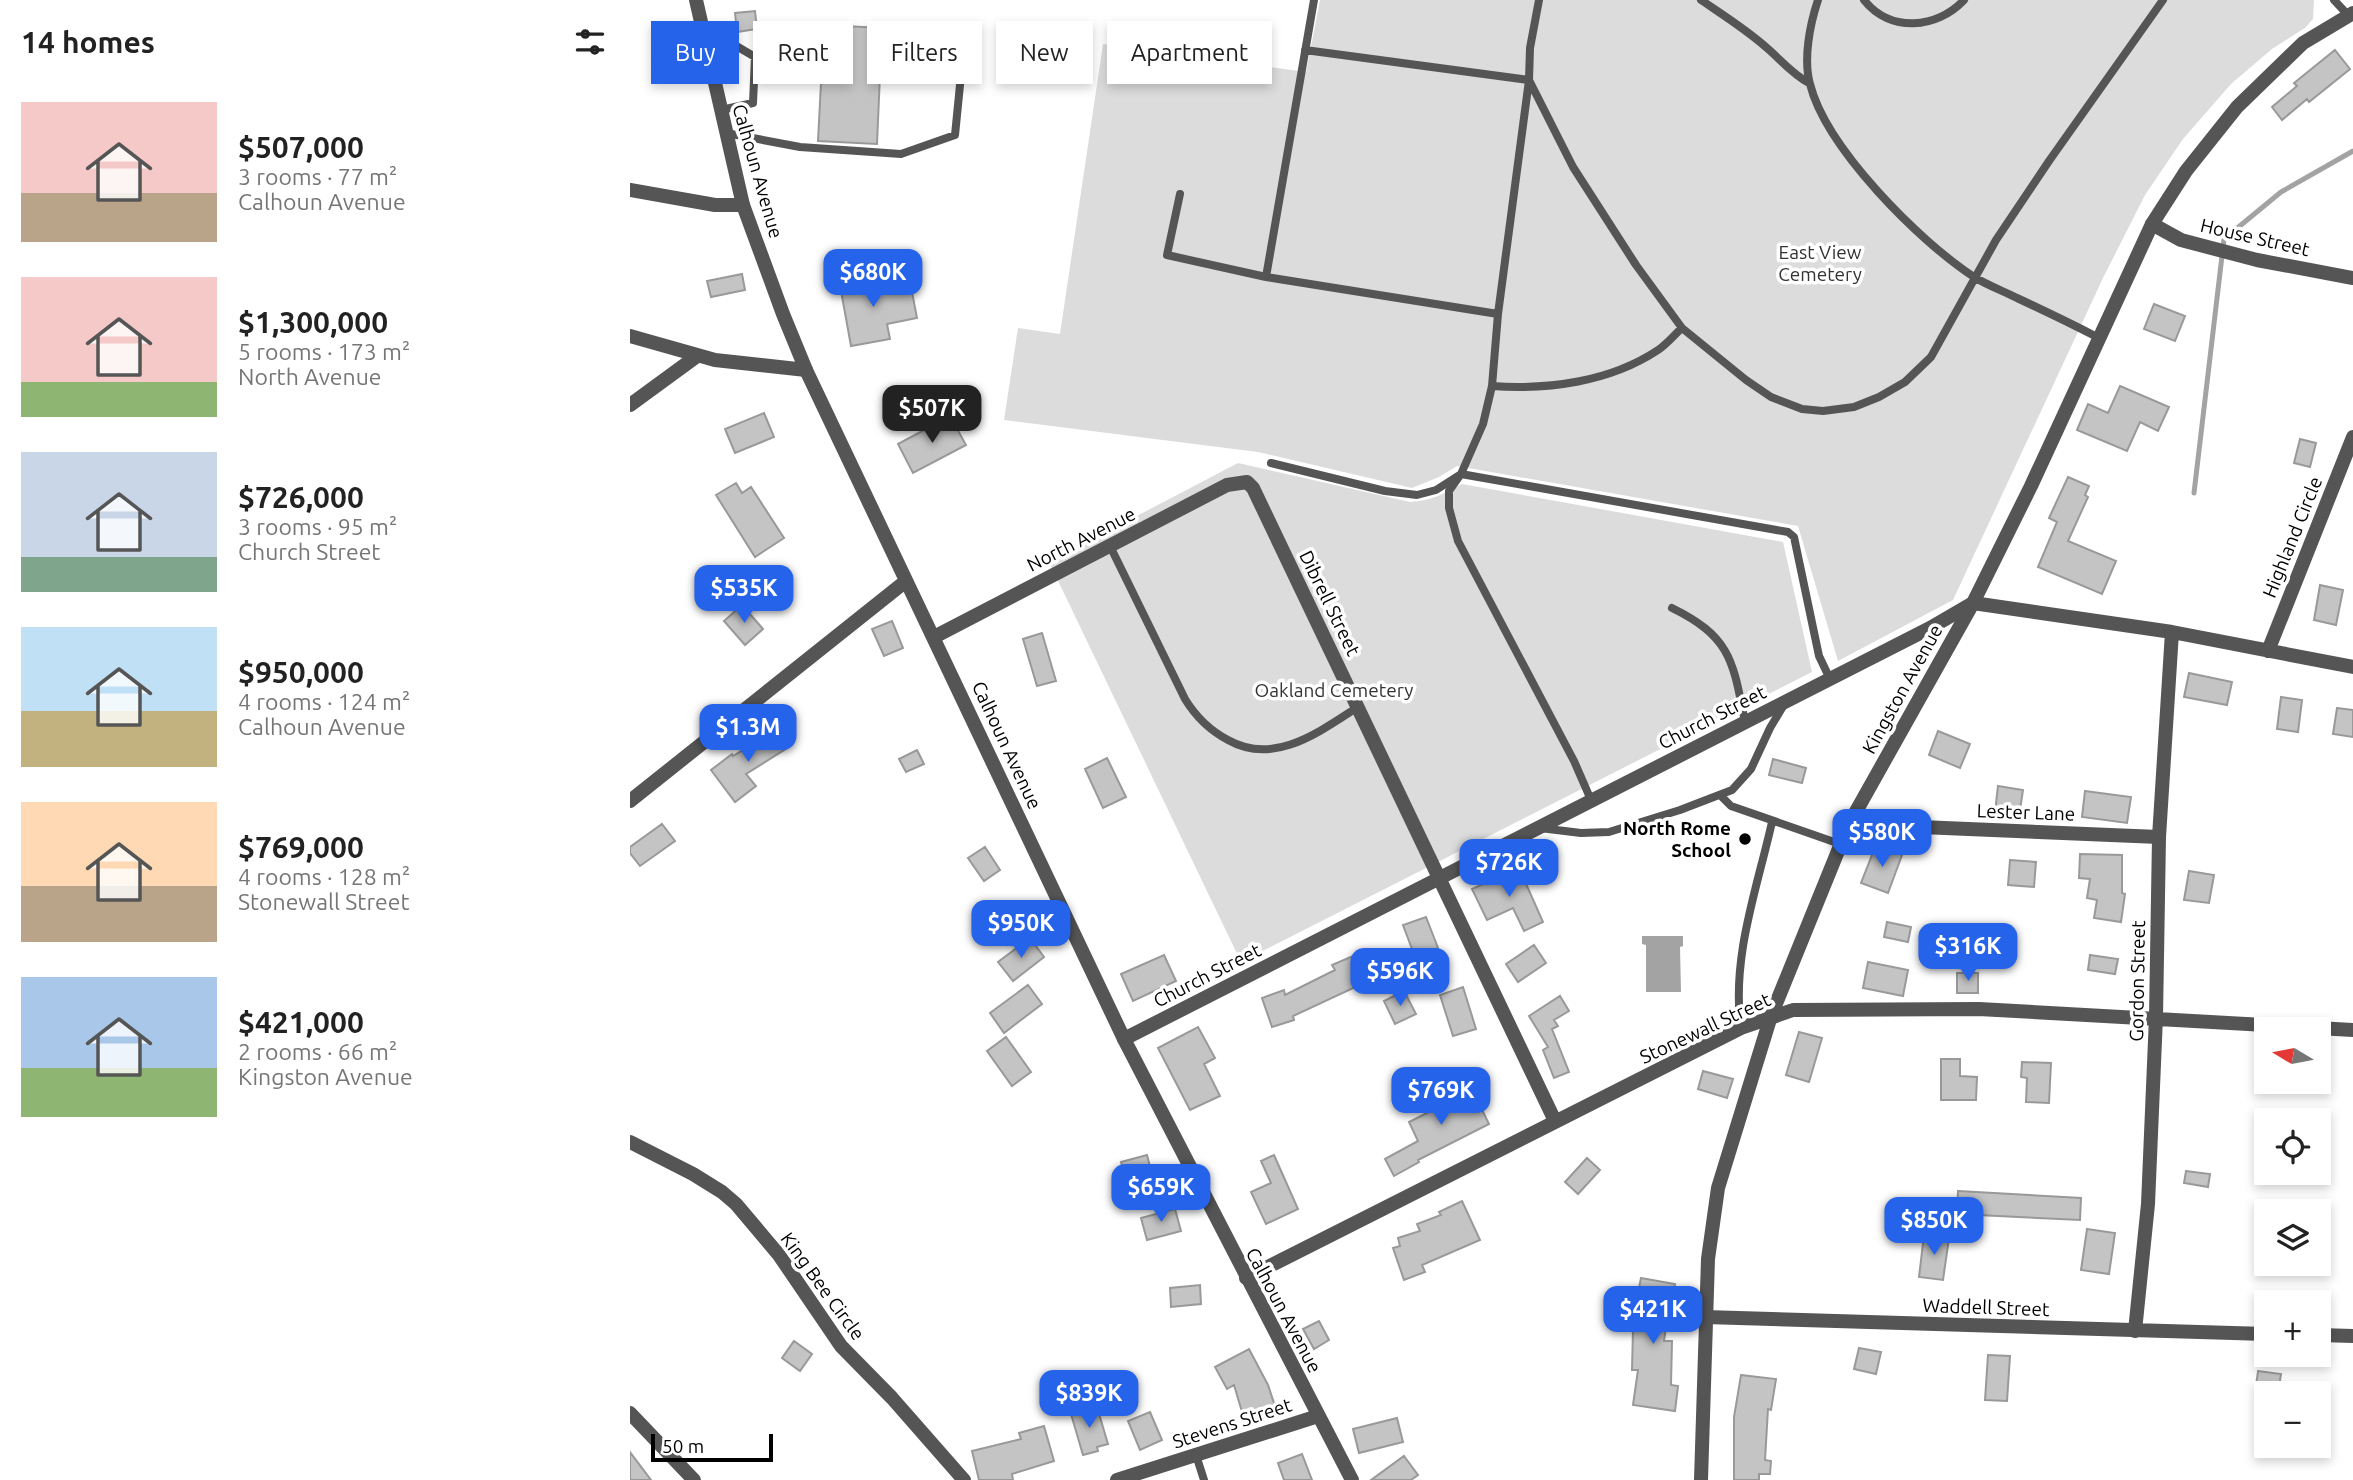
<!DOCTYPE html>
<html lang="en">
<head>
<meta charset="utf-8">
<style>
	:root { --surface:#fff; --page:#f2f2f2; --text:#222; --muted:#767676; --accent:#2563eb }
	body { margin:0; font-family:Ubuntu,sans-serif; background:var(--page); color:var(--text); height:100vh; display:flex; flex-direction:column; font-size:26px; white-space:nowrap }
	* { box-sizing:border-box; margin:0 }
	p { font-size:23px; color:var(--muted) }
	.icon { flex:none; width:38px; height:38px; fill:none; stroke:currentColor; stroke-width:2; stroke-linecap:round; stroke-linejoin:round }
	.map { position:relative; flex:1; overflow:hidden }
	.drawer { display:flex; flex-direction:column; background:var(--surface); width:630px }
	.drawer>* { flex:none }
	.hud { position:absolute; left:21px; top:21px; width:665px; height:63px; display:flex; gap:14px }
	.needle { width:46px; rotate:280deg }
	.fabs { position:absolute; left:1624px; top:1017px; display:grid; gap:14px }
	.fabs a { display:grid; place-items:center; width:77px; height:77px; border-radius:0px; background:var(--surface); box-shadow:0 4px 10px #0003; font-size:35px }
	.scale { position:absolute; left:21px; bottom:18px; width:122px; box-sizing:border-box; padding-left:7px; border:4px solid #000; border-top:0; font-size:19px; line-height:24px; white-space:nowrap; color:#000; -webkit-text-stroke:5px #fff; paint-order:stroke }
	.price { position:absolute; translate:-50% -60px; padding:0 16px; border-radius:14px; background:var(--accent); color:#fff; font-size:23px; line-height:46px; filter:drop-shadow(0 2px 4px #0008) }
	.price::after { content:''; position:absolute; left:50%; top:42px; width:21px; height:16px; margin-left:-10px; background:inherit; clip-path:polygon(0 0,100% 0,50% 100%) }
	.price.current { background:#222; color:#fff }
	ul { padding:0; list-style:none }
	li { display:flex; align-items:center; gap:21px; height:175px; padding:0 21px }
	li span { display:grid; place-items:center; flex:none; width:196px; height:140px; border-radius:0px; color:#555 }
	li>.icon { margin-inline-start:auto }
	span .icon { width:84px; height:84px; fill:#fffc; stroke-width:1 }
	li b { font-size:30px }
	h2 { display:flex; justify-content:space-between; align-items:center; height:84px; padding:0 21px; font-size:30px }
	.pill { padding:0 24px; border-radius:0px; background:var(--surface); box-shadow:0 4px 10px #0003; font-size:24px; line-height:63px }
	.pill.current { background:var(--accent); color:#fff }
	main { display:flex; flex:1; min-height:0 }
	.map>svg:first-child { display:block }
	.green { fill:#dcdcdc }
	.water { fill:#a3a3a3 }
	.lines { fill:none; stroke-linecap:round; stroke-linejoin:round }
	.stream { stroke:#a3a3a3; stroke-width:5 }
	.building { fill:#c4c4c4; stroke:#999; stroke-width:2 }
	.service { stroke:#555; stroke-width:8 }
	.minor { stroke:#555; stroke-width:14 }
	.tertiary { stroke:#555; stroke-width:14 }
	.poi-dot { fill:#000; stroke:#fff; stroke-width:2.5 }
	.labels { text-anchor:middle; stroke-width:7; stroke-linejoin:round; paint-order:stroke }
	.street-label { font-size:19px; fill:#000; stroke:#fff }
	.park-label { font-size:19px; fill:#333; stroke:#fff }
	.poi-label { font-size:19px; font-weight:bold; fill:#000; stroke:#fff; text-anchor:end }
</style>
</head>
<body>
<main>
<section class="drawer">
<h2>14 homes<svg class="icon" aria-label="filters" viewBox="0 0 24 24"><path d="M4 7h16M4 17h16"/><circle cx="9" cy="7" r="2"/><circle cx="15" cy="17" r="2"/></svg></h2>
<ul>
<li><span style="background:linear-gradient(#f6c9c9 65%,#b9a48a 0)"><svg class="icon" aria-label="home" viewBox="0 0 24 24"><path d="M3 11l9-7 9 7M6 9v11h12V9"/></svg></span><div><b>$507,000</b><p>3 rooms · 77 m²</p><p>Calhoun Avenue</p></div></li>
<li><span style="background:linear-gradient(#f6c9c9 75%,#8fb573 0)"><svg class="icon" aria-label="home" viewBox="0 0 24 24"><path d="M3 11l9-7 9 7M6 9v11h12V9"/></svg></span><div><b>$1,300,000</b><p>5 rooms · 173 m²</p><p>North Avenue</p></div></li>
<li><span style="background:linear-gradient(#c9d6e8 75%,#7fa58c 0)"><svg class="icon" aria-label="home" viewBox="0 0 24 24"><path d="M3 11l9-7 9 7M6 9v11h12V9"/></svg></span><div><b>$726,000</b><p>3 rooms · 95 m²</p><p>Church Street</p></div></li>
<li><span style="background:linear-gradient(#bfe0f5 60%,#c2b280 0)"><svg class="icon" aria-label="home" viewBox="0 0 24 24"><path d="M3 11l9-7 9 7M6 9v11h12V9"/></svg></span><div><b>$950,000</b><p>4 rooms · 124 m²</p><p>Calhoun Avenue</p></div></li>
<li><span style="background:linear-gradient(#ffd9b3 60%,#b9a48a 0)"><svg class="icon" aria-label="home" viewBox="0 0 24 24"><path d="M3 11l9-7 9 7M6 9v11h12V9"/></svg></span><div><b>$769,000</b><p>4 rooms · 128 m²</p><p>Stonewall Street</p></div></li>
<li><span style="background:linear-gradient(#a9c7e8 65%,#8fb573 0)"><svg class="icon" aria-label="home" viewBox="0 0 24 24"><path d="M3 11l9-7 9 7M6 9v11h12V9"/></svg></span><div><b>$421,000</b><p>2 rooms · 66 m²</p><p>Kingston Avenue</p></div></li>
</ul>
</section>
<div class="map">
<svg width="1723" height="1480" viewBox="0 0 1723 1480">
	<rect width="100%" height="100%" fill="#fff"/>
	<path class="green" d="M690,0H1684L1683,19L1675,28L1642,49L1601,84L1553,139L1515,195L1473,278L1323,600L1208,661L1168,526L827,466L809,477L782,488L628,452L374,420L388,328L430,334L473,44L676,72Z
		M608,463L780,502C800,501 814,494 832,484L1153,542L1182,672L611,962L419,562Z"/>
	<path class="water" d="M1012,936H1053V946L1050,947L1051,992H1016V945L1012,944Z"/>
	<g class="lines">
		<path class="stream" d="M1564,493L1594,239L1651,192L1723,151"/>
	</g>
	<path class="building" d="M125,11L127,29L107,32L105,13Z
		M194,25L252,28L247,144L188,141Z
		M1705,50L1720,69L1679,102L1677,99L1652,120L1642,107L1667,86L1664,83Z
		M55,56L58,75L25,80L22,60Z
		M227,270L229,286L244,283L246,293L281,287L287,318L257,324L260,339L221,346L208,274Z
		M112,274L115,290L81,297L77,281Z
		M1524,304L1555,316L1545,341L1514,329Z
		M1490,386L1539,407L1528,431L1510,422L1497,451L1447,430L1458,404L1478,413Z
		M134,413L144,437L105,453L95,429Z
		M320,416L336,445L283,473L268,444Z
		M1670,439L1686,443L1680,467L1664,463Z
		M1438,477L1459,486L1455,495L1458,497L1438,541L1486,561L1472,594L1408,567L1427,522L1419,518Z
		M106,483L112,493L121,487L154,538L125,557L86,495Z
		M1690,585L1713,590L1706,625L1684,620Z
		M112,605L133,629L115,645L94,621Z
		M262,621L273,648L254,656L242,629Z
		M412,633L426,681L407,686L393,639Z
		M1559,673L1602,682L1597,705L1554,697Z
		M1651,697L1672,700L1668,732L1647,729Z
		M1707,708L1723,710V737L1703,734Z
		M148,728L159,747L116,774L126,786L105,802L81,770L102,754L103,756Z
		M1308,731L1340,744L1330,768L1299,755Z
		M287,750L294,764L276,772L269,759Z
		M477,758L496,797L473,808L455,769Z
		M1143,759L1176,768L1172,783L1139,775Z
		M1368,786L1393,790L1389,816L1365,812Z
		M1455,791L1501,797L1497,823L1452,817Z
		M32,824L45,841L10,866L0,853V847Z
		M1246,845L1272,855L1258,893L1231,883Z
		M355,847L370,870L354,881L338,858Z
		M1450,854L1492,855V893L1495,894L1491,922L1464,918L1467,900L1457,898L1460,879L1449,878Z
		M1380,860L1406,862L1404,887L1378,885Z
		M889,868L913,922L894,931L883,908L857,920L842,889Z
		M1559,871L1584,875L1579,903L1554,900Z
		M796,917L808,948L785,957L773,925Z
		M1257,922L1281,927L1278,942L1254,937Z
		M400,938L414,957L383,981L368,962Z
		M904,945L916,963L888,982L876,964Z
		M534,955L546,981L503,1001L491,974Z
		M1460,955L1488,959L1485,974L1458,970Z
		M723,956L734,983L663,1016L664,1020L642,1027L632,998L654,990L655,995L705,970L702,965Z
		M1238,962L1278,970L1273,996L1233,988Z
		M1327,973H1348V993H1327Z
		M398,985L412,1004L374,1033L360,1013Z
		M833,987L846,1029L823,1036L810,995Z
		M774,991L786,1014L765,1024L754,1001Z
		M930,996L939,1011L924,1020L928,1026L922,1029L939,1072L924,1078L913,1050L918,1047L899,1016Z
		M568,1027L585,1058L574,1064L590,1096L560,1110L528,1048Z
		M1169,1032L1192,1038L1179,1082L1156,1075Z
		M376,1037L401,1072L382,1086L357,1051Z
		M1311,1059H1330V1076L1347,1077L1346,1100H1311Z
		M1392,1062L1421,1063L1419,1103L1396,1102L1397,1078L1391,1077Z
		M1073,1071L1103,1079L1097,1098L1068,1089Z
		M838,1081L859,1124L788,1160L789,1162L764,1176L755,1159L788,1141L779,1122L813,1105L808,1097Z
		M517,1155L523,1178L497,1185L491,1162Z
		M644,1155L668,1209L636,1224L621,1192L641,1183L631,1161Z
		M957,1158L970,1170L948,1194L935,1182Z
		M1556,1171L1580,1174L1578,1187L1554,1183Z
		M1328,1191L1451,1198L1450,1220L1327,1214Z
		M832,1201L850,1240L792,1265L795,1272L774,1280L763,1248L770,1246L768,1238L790,1231L787,1224L811,1215L809,1212Z
		M545,1209L551,1231L517,1240L511,1218Z
		M1457,1229L1485,1233L1479,1274L1451,1270Z
		M1294,1235L1319,1238L1313,1280L1289,1277Z
		M1011,1278L1045,1284L1043,1297H1040L1034,1341H1042L1041,1385L1048,1386L1045,1411L1003,1405L1008,1370H1002L1003,1329L998,1328L1001,1303H1006Z
		M570,1285L571,1304L541,1307L540,1288Z
		M689,1321L699,1340L684,1349L673,1329Z
		M164,1341L182,1354L170,1371L152,1358Z
		M1229,1348L1251,1352L1246,1374L1224,1369Z
		M619,1349L638,1385L647,1412L615,1422L604,1385L597,1389L585,1367Z
		M1358,1355L1380,1356L1377,1401L1355,1400Z
		M1628,1371L1651,1374L1648,1393H1625Z
		M1111,1375L1146,1379L1141,1410L1138,1409L1135,1460L1141,1461L1140,1474H1129V1480H1104V1417Z
		M467,1407L478,1444L467,1447L468,1451L453,1455L441,1414Z
		M520,1412L532,1440L510,1450L498,1421Z
		M767,1418L773,1442L729,1453L723,1429Z
		M414,1426L424,1461L382,1474L383,1480H349L342,1451L391,1439L389,1433Z
		M0,1452L21,1480H0Z
		M672,1454L682,1480H654L648,1463Z
		M774,1456L788,1475L781,1480H741Z"/>
	<g class="lines">
		<path class="service" d="M909,0L900,48L899,80L868,314L862,386L853,424L831,474L819,491V508L828,541L944,761L961,800
			M1071,0C1093,15 1117,30 1137,48C1151,60 1162,74 1179,83
			M1188,0C1180,24 1173,59 1180,84C1196,148 1289,241 1344,277C1357,285 1373,291 1387,298C1415,311 1442,324 1469,338
			M1234,0C1260,33 1307,29 1334,0
			M1704,0L1718,15
			M77,50L103,44L125,57L123,103L91,110
			M675,50L899,80L943,167L1006,265L1052,328L1116,380L1141,397L1172,409L1193,411L1224,407L1249,397L1275,382L1301,357L1366,240L1419,161L1533,0
			M96,133L170,147L271,154L325,135L333,55
			M550,194L537,255L636,277L868,314
			M636,277L684,0
			M862,386C918,390 980,382 1028,350C1037,344 1044,335 1052,328
			M641,463L755,491L787,495L806,490L831,474L1158,532L1164,537L1189,656L1200,679
			M480,546L555,699C566,717 579,730 598,740C644,766 689,732 728,707
			M1042,608C1101,637 1103,661 1115,722
			M1090,795L1101,806L1210,844
			M910,828L951,833L979,832L1050,810L1102,790L1121,769L1140,728L1155,703
			M1111,1028C1101,958 1127,889 1142,822
			M566,1455L574,1480"/>
		<path class="minor" d="M0,190L85,205H113
			M1522,224L1551,240L1627,260L1723,278
			M0,336L85,360L176,370
			M0,405L67,356
			M304,637L597,485L617,482L623,488L925,1121
			M1638,651L1723,437
			M1219,824L1529,837
			M494,1039L1300,628L1343,603L1542,632L1723,667
			M0,1142L63,1174L92,1192L106,1204L149,1255L211,1346L262,1398L334,1480
			M616,1278L1111,1028L1163,1010L1349,1009L1723,1030
			M1075,1317L1636,1334
			M1505,1331L1518,1204L1526,1017L1529,837L1542,632
			M1689,1335L1723,1336
			M0,1413L64,1480
			M487,1480L688,1416"/>
		<path class="tertiary" d="M66,0L113,205L153,314L176,370L494,1039L722,1480
			M0,801L276,581
			M1071,1480L1078,1259L1088,1188L1141,1016L1219,824L1343,603L1401,486L1522,224L1556,171L1607,107L1673,43L1723,13"/>
	</g>
	<circle class="poi-dot" cx="1115" cy="839" r="7"/>
	<g class="labels">
		<g class="street-label">
			<text transform="translate(128 171) rotate(74)" y="7">Calhoun Avenue</text>
			<text transform="translate(1625 237) rotate(13)" y="7">House Street</text>
			<text transform="translate(1662 537) rotate(-68)" y="7">Highland Circle</text>
			<text transform="translate(451 539) rotate(-27)" y="7">North Avenue</text>
			<text transform="translate(700 603) rotate(64)" y="7">Dibrell Street</text>
			<text transform="translate(1272 689) rotate(-61)" y="7">Kingston Avenue</text>
			<text transform="translate(1082 717) rotate(-27)" y="7">Church Street</text>
			<text transform="translate(377 745) rotate(65)" y="7">Calhoun Avenue</text>
			<text transform="translate(1396 812) rotate(2)" y="7">Lester Lane</text>
			<text transform="translate(577 975) rotate(-27)" y="7">Church Street</text>
			<text transform="translate(1507 981) rotate(-89)" y="7">Gordon Street</text>
			<text transform="translate(1075 1028) rotate(-25)" y="7">Stonewall Street</text>
			<text transform="translate(193 1286) rotate(54)" y="7">King Bee Circle</text>
			<text transform="translate(1356 1307) rotate(2)" y="7">Waddell Street</text>
			<text transform="translate(654 1310) rotate(62)" y="7">Calhoun Avenue</text>
			<text transform="translate(602 1423) rotate(-18)" y="7">Stevens Street</text>
		</g>
		<g class="park-label">
			<text x="1190" y="259">East View<tspan x="1190" dy="22">Cemetery</tspan></text>
			<text x="704" y="697">Oakland Cemetery</text>
		</g>
		<g class="poi-label">
			<text x="1101" y="835">North Rome<tspan x="1101" dy="22">School</tspan></text>
		</g>
	</g>
</svg>
<div class="fabs">
<a><svg class="needle" viewBox="-14 -14 28 28"><path d="M0-13l5 13h-10z" fill="#e53935"/><path d="M0 13l5-13h-10z" fill="#767676"/></svg></a>
<a><svg class="icon" aria-label="locate" viewBox="0 0 24 24"><circle cx="12" cy="12" r="6"/><path d="M12 2v4M12 18v4M2 12h4M18 12h4"/></svg></a>
<a><svg class="icon" aria-label="layers" viewBox="0 0 24 24"><path d="M12 4l9 5-9 5-9-5zM3 14l9 5 9-5"/></svg></a>
<a>+</a>
<a>−</a>
</div>
<div class="scale">50 m</div>
<b class="price" style="left:243px;top:309px">$680K</b>
<b class="price current" style="left:302px;top:445px">$507K</b>
<b class="price" style="left:114px;top:625px">$535K</b>
<b class="price" style="left:118px;top:764px">$1.3M</b>
<b class="price" style="left:1252px;top:869px">$580K</b>
<b class="price" style="left:879px;top:899px">$726K</b>
<b class="price" style="left:391px;top:960px">$950K</b>
<b class="price" style="left:1338px;top:983px">$316K</b>
<b class="price" style="left:770px;top:1008px">$596K</b>
<b class="price" style="left:811px;top:1127px">$769K</b>
<b class="price" style="left:531px;top:1224px">$659K</b>
<b class="price" style="left:1304px;top:1257px">$850K</b>
<b class="price" style="left:1023px;top:1346px">$421K</b>
<b class="price" style="left:459px;top:1430px">$839K</b>
<div class="hud">
<a class="pill current">Buy</a>
<a class="pill">Rent</a>
<a class="pill">Filters</a>
<a class="pill">New</a>
<a class="pill">Apartment</a>
</div>
</div>
</main>
</body>
</html>
